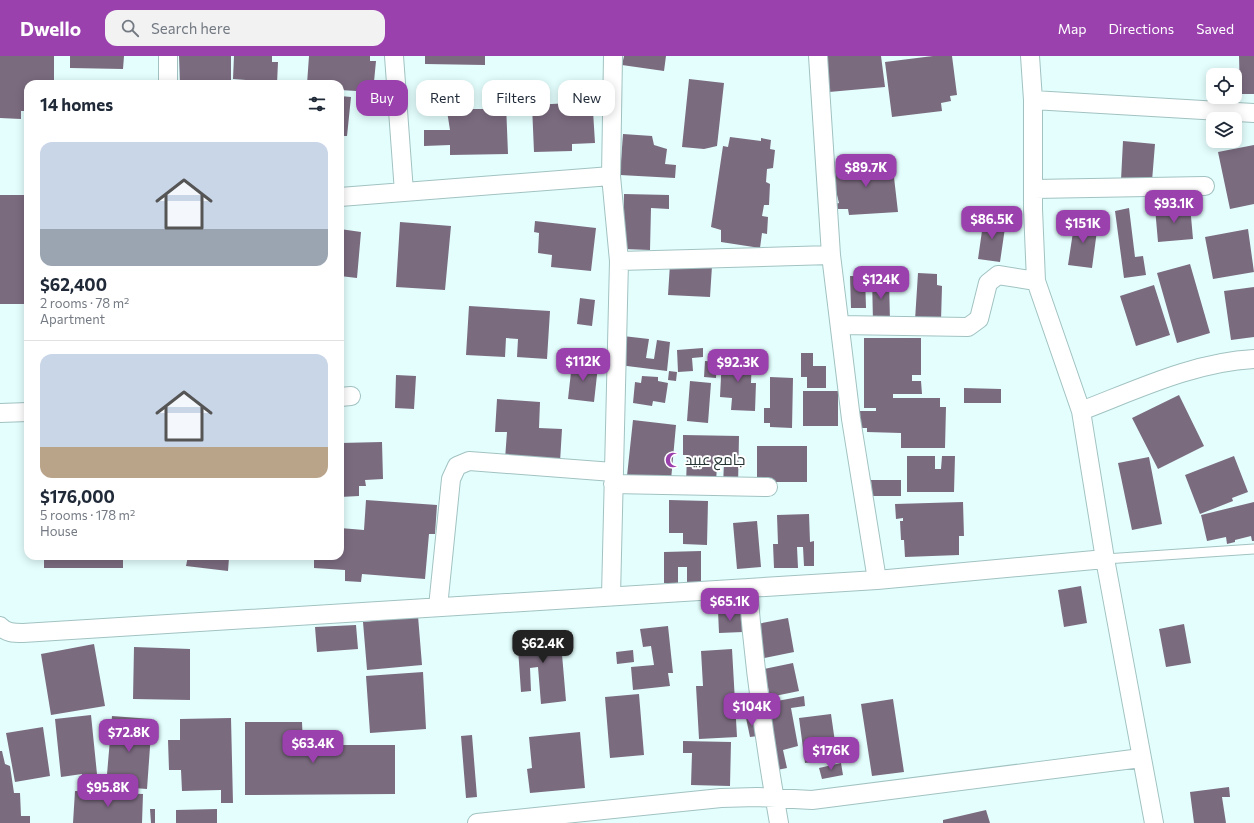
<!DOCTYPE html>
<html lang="en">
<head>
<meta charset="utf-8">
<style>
	:root { --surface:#fff; --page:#f2f2f3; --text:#1f2937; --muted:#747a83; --line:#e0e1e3; --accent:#9a41ad }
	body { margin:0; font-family:Commissioner,Cairo,sans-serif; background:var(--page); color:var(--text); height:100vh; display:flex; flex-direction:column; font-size:15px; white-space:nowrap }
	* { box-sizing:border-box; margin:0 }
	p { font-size:13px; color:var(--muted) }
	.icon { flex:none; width:22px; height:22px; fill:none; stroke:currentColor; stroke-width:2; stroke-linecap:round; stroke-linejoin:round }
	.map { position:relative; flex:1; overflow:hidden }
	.drawer { position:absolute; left:24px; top:24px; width:320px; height:480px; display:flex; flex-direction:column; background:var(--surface); border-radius:12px; box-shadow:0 2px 10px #0003 }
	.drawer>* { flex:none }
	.guide { position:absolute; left:356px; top:24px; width:380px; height:36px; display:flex; gap:8px }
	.controls { position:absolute; left:1206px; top:12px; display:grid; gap:8px }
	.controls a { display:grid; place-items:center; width:36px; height:36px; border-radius:8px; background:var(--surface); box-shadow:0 2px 10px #0003; font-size:20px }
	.price { position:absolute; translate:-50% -34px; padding:0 9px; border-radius:8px; background:var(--accent); color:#fff; font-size:13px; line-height:26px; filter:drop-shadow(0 1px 2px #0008) }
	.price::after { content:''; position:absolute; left:50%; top:24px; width:12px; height:9px; margin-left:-6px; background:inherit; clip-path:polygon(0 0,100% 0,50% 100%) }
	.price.on { background:#222; color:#fff }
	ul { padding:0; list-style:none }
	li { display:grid; align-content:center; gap:8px; height:212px; padding:0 16px }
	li+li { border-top:1px solid var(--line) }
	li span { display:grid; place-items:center; height:124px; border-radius:12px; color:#555 }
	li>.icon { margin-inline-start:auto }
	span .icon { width:72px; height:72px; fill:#fffc; stroke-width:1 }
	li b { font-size:17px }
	h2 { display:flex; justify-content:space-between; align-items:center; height:48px; padding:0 16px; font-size:17px }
	.tag { padding:0 14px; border-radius:12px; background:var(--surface); box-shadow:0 2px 10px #0003; font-size:14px; line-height:36px }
	.tag.on { background:var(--accent); color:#fff }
	header { display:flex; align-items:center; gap:24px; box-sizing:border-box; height:56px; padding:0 20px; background:var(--accent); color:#fff }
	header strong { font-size:19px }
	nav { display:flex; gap:22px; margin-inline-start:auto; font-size:14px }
	.search { width:280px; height:36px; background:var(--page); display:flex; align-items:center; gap:10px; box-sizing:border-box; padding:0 14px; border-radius:12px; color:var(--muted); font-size:15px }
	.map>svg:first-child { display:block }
	.building { fill:#7b6b7f }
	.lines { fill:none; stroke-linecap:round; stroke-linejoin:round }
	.service-casing { stroke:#a2c2c2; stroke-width:11 }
	.minor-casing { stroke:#a2c2c2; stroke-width:20 }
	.service { stroke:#fff; stroke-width:9 }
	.minor { stroke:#fff; stroke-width:18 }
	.labels { text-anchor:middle; stroke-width:4; stroke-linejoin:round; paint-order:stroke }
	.poi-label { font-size:15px; fill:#263333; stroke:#fff; text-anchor:start }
</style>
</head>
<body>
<header>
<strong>Dwello</strong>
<div class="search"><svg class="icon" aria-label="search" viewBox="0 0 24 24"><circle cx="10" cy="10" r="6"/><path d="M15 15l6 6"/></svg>Search here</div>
<nav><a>Map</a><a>Directions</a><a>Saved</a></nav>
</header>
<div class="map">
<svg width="1254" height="767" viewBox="0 0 1254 767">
	<rect width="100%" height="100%" fill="#e3fefd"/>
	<path class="building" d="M0,0H54V28H28V55H21V63L0,62Z
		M70,0H124L123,13L70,12Z
		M179,0H231V28H180Z
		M234,0H272V6H278L277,28H247L246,24L233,23Z
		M309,0H370V5H376L373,36L340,34V28H307Z
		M425,0H485V9L425,8Z
		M624,0H666L664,15L622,9Z
		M824,0H881L885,31L829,36Z
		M933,0H952L957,39L950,40L951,45L941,47L942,55L892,61L885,6Z
		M1239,0H1254V38H1240Z
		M689,23L724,27L717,90L704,93L682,91Z
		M340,40L351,41L347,80H344L341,110Z
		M571,47V56L593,55L595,87L572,88V95L534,96L532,49Z
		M467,48V53H486V48H506L508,98L450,99V89L424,90V74H450L446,49Z
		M623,78L652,80L654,89L667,93L665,108L676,109L675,122L620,119Z
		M730,81L761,85V82L771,84L770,93L775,94L773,112L767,113L766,126L770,128L769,149H764L762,160L768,161L767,178L762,177L760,192L721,186V174L711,171L723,90L728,91Z
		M1123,85L1155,88L1152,125L1121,124Z
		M1254,89V148L1230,153L1218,96Z
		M877,103L892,104L898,156L849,159L848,153H836L835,148L839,147L835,131L836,107L871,108L877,107Z
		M624,138L669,139V153L651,152L650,194L623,193Z
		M0,139H28V248H0Z
		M1190,149L1193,183L1158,186L1155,152Z
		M1129,152L1135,201L1143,200L1146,219L1124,222L1115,155Z
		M984,161L1006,165L1000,206L978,203Z
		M1075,163L1098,167L1092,212L1068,209Z
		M535,165L596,172L591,215L551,211L552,199L538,197L539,177L534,176Z
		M400,166L451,170L445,234L396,231Z
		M340,173L361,176L357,222L340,220Z
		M1248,173L1254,216L1213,223L1205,181Z
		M670,208L712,210L710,241L668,239Z
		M1190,208L1210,277L1177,287L1157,217Z
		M918,217L937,218V229L942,230L941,265L915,264Z
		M850,220H865L866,252H851Z
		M872,222H889L890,266H873Z
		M1154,229L1170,279L1136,290L1120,240Z
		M1254,231V281L1231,284L1224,235Z
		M580,242L595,244L592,270L577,268Z
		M469,250L550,255L547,303L517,301L518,283L506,282L505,301L466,299Z
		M623,280L649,283L646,302L654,303L657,284L670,286L667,315L619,309Z
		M864,282H921V319H912V325H921L922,338H893V342H940V351H946L945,392H901V377L867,376V372H857L856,355H876V352H864Z
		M703,292V301L692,302L693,315L678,316L677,294Z
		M801,297H813V310H826V332H807V321H801Z
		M722,300L752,301L751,327H756L755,355L731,354L732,342L720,341Z
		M705,305L717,306L716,322L704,321Z
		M572,307L598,310L594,346L568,343Z
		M669,315L677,316L676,325L668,324Z
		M396,319L416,320L414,353L395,352Z
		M642,320L658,321V325L668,327L665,347L653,345L652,350L633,347L635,326L641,327Z
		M770,321L793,322L792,372L770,371V367H764V352H770Z
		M690,325L711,327L708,367L687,365Z
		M964,332L1001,333V347H964Z
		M803,335H838V370H803Z
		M1179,339L1204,390L1158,413L1132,362Z
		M497,343L540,346L539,372L562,373L560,406L505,403L507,376H495Z
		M633,364L676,369L671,424L627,420Z
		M683,379L739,380L738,430H723L724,406H717L716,429L686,428L687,399H683Z
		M382,386L383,423L365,424L366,430H359V440L340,441V387Z
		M757,390H807V426H757Z
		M907,400H935V413H941L942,400H955L954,436H907Z
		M1234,400L1248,436L1232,442L1233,445L1200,458L1185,419Z
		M1149,401L1162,468L1132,474L1118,407Z
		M871,424H901V440H872Z
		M366,444L437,449L435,478H429L425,523L362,518L361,526L345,525V514L314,512V503H308L309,500H340V472L364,474Z
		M669,444L708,445L707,489L683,488V477H669Z
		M963,446L964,480H959V499L905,501L904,484H901L900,465H903V462L896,463L895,448Z
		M1254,446V485H1252L1251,480L1235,484V486L1227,488L1226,481L1207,485L1201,459Z
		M809,458L810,486L814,485V510H804L803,491H797L798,512H774L773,488H778L777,459Z
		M757,465L761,511L737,513L733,467Z
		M701,495V527H687V511H678V527H664V496Z
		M44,500H123V512H44Z
		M188,500H240L239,503L229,502L228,515L186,510Z
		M1081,530L1087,567L1064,571L1058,534Z
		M742,554L743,576L719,577L718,555Z
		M418,560L422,609L367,614L363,566Z
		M788,562L794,596L759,603L752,569Z
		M1184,568L1191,607L1166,611L1159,573Z
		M356,569L358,593L317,596L315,571Z
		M668,570L673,617H668L670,630L633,634L631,611L654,609L651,590L643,591L640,573Z
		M560,575L566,645L541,648L538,611L530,612L531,635L521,636L517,578Z
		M94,588L105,650L51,659L41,598Z
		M134,591L190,593V644L133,643Z
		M732,593L737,681L699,683L696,630H703L701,595Z
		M633,594L634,606L617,608L616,596Z
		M793,607L799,635L770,641L764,613Z
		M423,616L426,673L370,677L366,620Z
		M639,638L644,699L610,702L605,641Z
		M804,640L805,650L791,652L798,690L783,694L787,712L772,715L766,658L780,655L777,645Z
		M893,643L904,716L872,720L861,648Z
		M831,658L835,686H830L832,704L805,707L799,662Z
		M91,659L98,728L83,730L82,718L61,721L55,663Z
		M112,660L152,663L147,733L106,730Z
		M754,660L758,680L750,681L746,662Z
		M231,662L233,747H221V734L182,735L181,714H169L168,684H180V663Z
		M245,666H302L303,689H395V738L245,739Z
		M43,671L50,720L15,726L6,677Z
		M580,676L585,732L530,737L527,713L532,712L529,681Z
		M472,679L477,741L466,742L461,680Z
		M683,685L731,686L730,730L691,729L692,697H683Z
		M0,695H2L5,708L10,710L14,737H20L21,760H30V767H0Z
		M841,707L843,719L822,723L819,712Z
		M1229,731L1230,741H1222L1226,767H1194L1190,736Z
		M75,735L143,738L142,767H73Z
		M150,753H155V767H151Z
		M217,753V767H176V754Z
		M986,754L990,767H943V764Z"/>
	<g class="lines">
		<defs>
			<path id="service" d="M1105,503L1254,493"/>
			<path id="minor" d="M168,0V28
				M394,0L404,136
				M818,0L831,199L851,363L877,524
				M1030,0L1033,44V153L1036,225L1081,355L1105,503L1154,767
				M1033,44L1254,57
				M1034,133L1205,130
				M340,141L611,120
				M619,205L831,199
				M840,269L968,271L979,263L988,227L998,219L1036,225
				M340,341L351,340
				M1081,355C1136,334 1194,306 1254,303
				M0,357L28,356
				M613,428L768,431
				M748,532C754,611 765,689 779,767
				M611,540L619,205L611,120L613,0
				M438,551L451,423L457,410L469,405L613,416
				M0,570C6,577 14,577 23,577L877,524L1105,503
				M477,767L721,742L757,741L812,744L1141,702"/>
		</defs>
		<use href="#service" class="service-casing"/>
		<use href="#minor" class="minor-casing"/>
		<use href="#service" class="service"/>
		<use href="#minor" class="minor"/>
	</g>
	<defs>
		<symbol id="mosque-bare" viewBox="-9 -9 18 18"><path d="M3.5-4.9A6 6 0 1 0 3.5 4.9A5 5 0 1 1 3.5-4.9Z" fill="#9a41ad" stroke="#fff" stroke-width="2.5" paint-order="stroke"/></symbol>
	</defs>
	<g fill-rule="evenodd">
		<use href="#mosque-bare" x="662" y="393" width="22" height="22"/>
	</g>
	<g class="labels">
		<g class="poi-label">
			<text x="685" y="409">جامع عبيد</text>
		</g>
	</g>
</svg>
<div class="controls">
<a><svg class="icon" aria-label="locate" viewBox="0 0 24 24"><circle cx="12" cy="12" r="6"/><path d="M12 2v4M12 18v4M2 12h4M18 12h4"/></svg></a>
<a><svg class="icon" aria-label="layers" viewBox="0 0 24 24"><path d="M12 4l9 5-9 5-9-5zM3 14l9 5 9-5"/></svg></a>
</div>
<b class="price" style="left:866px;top:132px">$89.7K</b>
<b class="price" style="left:1174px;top:168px">$93.1K</b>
<b class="price" style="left:992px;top:184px">$86.5K</b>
<b class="price" style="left:1083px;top:188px">$151K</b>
<b class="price" style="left:881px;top:244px">$124K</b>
<b class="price" style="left:583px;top:326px">$112K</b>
<b class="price" style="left:738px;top:327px">$92.3K</b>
<b class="price" style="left:730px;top:566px">$65.1K</b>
<b class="price on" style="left:543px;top:608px">$62.4K</b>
<b class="price" style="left:752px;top:671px">$104K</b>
<b class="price" style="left:129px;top:697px">$72.8K</b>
<b class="price" style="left:313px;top:708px">$63.4K</b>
<b class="price" style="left:831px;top:715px">$176K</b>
<b class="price" style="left:108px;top:752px">$95.8K</b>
<div class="guide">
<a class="tag on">Buy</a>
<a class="tag">Rent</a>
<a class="tag">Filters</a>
<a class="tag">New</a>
</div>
<section class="drawer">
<h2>14 homes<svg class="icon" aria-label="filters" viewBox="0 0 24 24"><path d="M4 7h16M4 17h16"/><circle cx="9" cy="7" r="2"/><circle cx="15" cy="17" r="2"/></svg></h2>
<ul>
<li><span style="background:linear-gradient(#c9d6e8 70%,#9aa5b1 0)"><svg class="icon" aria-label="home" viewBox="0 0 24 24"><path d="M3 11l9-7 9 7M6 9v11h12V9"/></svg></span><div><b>$62,400</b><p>2 rooms · 78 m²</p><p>Apartment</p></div></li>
<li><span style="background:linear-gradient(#c9d6e8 75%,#b9a48a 0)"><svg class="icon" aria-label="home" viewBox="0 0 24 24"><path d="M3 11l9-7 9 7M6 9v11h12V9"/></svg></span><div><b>$176,000</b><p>5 rooms · 178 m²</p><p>House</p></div></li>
</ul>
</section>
</div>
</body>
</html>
